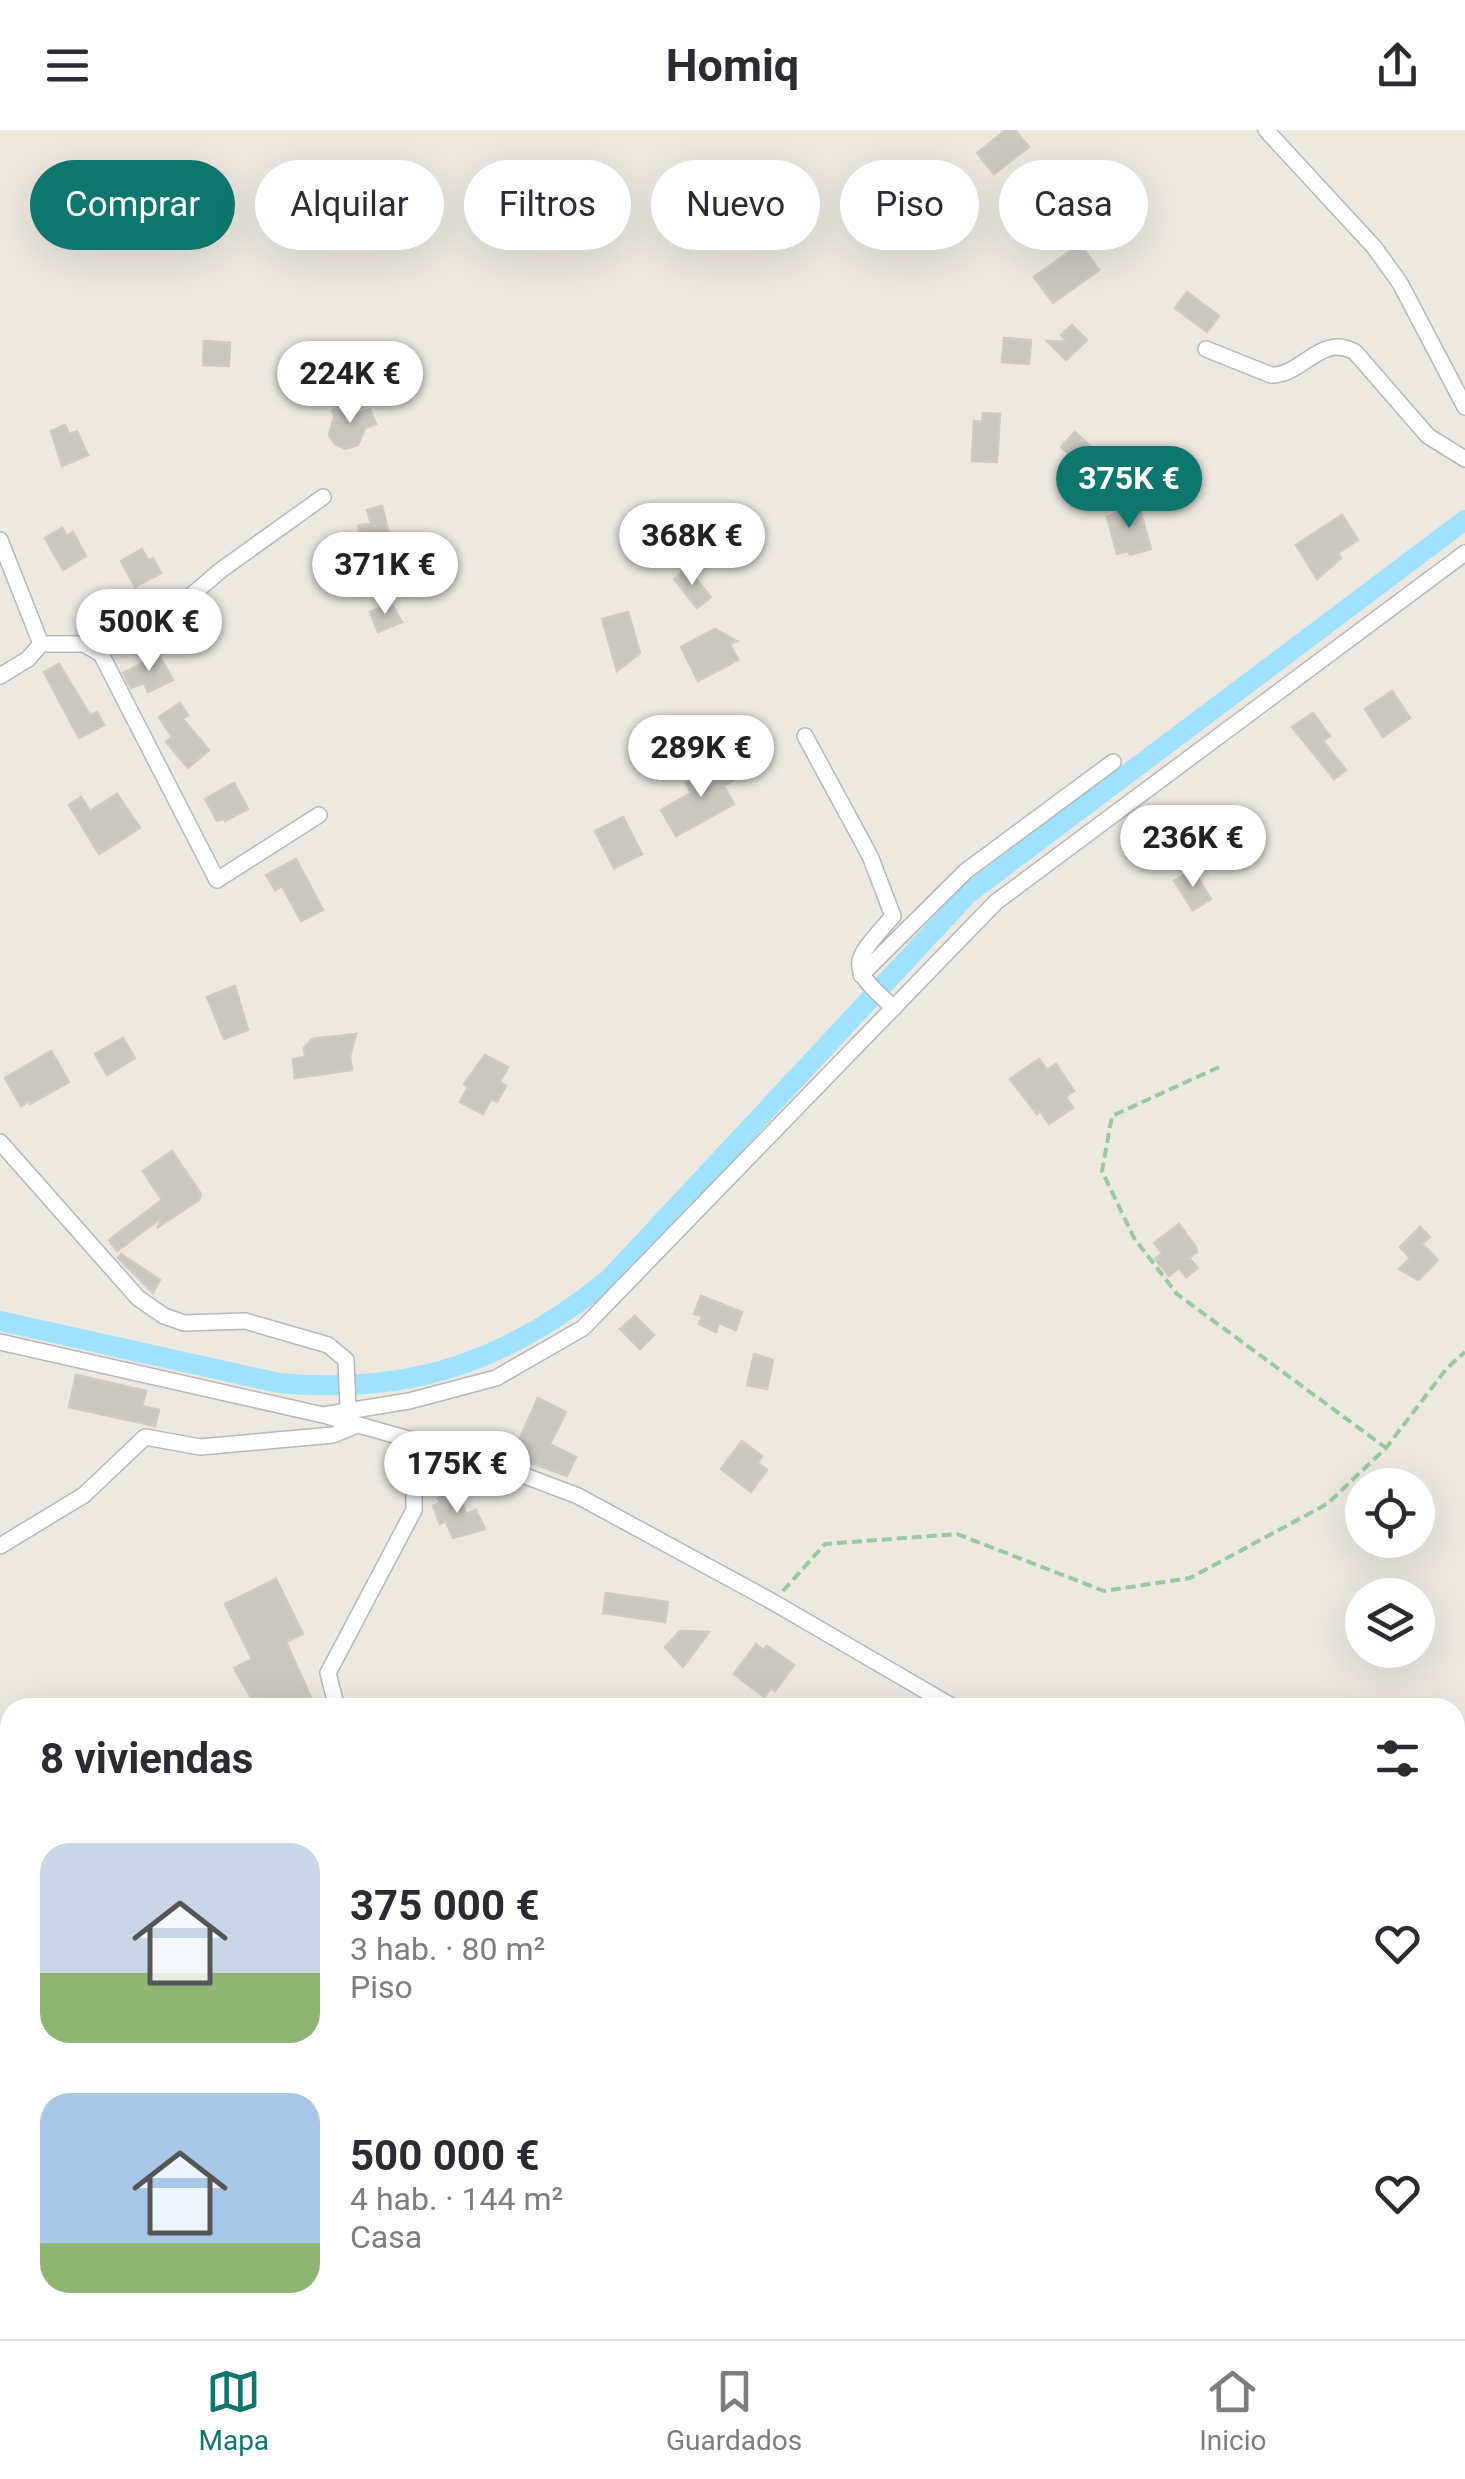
<!DOCTYPE html>
<html lang="es">
<head>
<meta charset="utf-8">
<style>
	:root { --surface:#fff; --page:#f7f7f7; --text:#2b2b33; --muted:#7c7c81; --line:#e1e1e2; --accent:#0f766e }
	body { margin:0; font-family:Roboto,sans-serif; background:var(--page); color:var(--text); height:100vh; display:flex; flex-direction:column; font-size:38px; white-space:nowrap }
	* { box-sizing:border-box; margin:0 }
	p { font-size:32px; color:var(--muted) }
	.icon { flex:none; width:55px; height:55px; fill:none; stroke:currentColor; stroke-width:2; stroke-linecap:round; stroke-linejoin:round }
	.map { position:relative; flex:1; overflow:hidden }
	.side { position:absolute; left:0px; top:1568px; width:1465px; height:642px; display:flex; flex-direction:column; background:var(--surface); border-radius:30px 30px 0 0; box-shadow:0 10px 40px #0002 }
	.side>* { flex:none }
	.top-card { position:absolute; left:30px; top:30px; width:1405px; height:90px; display:flex; gap:20px }
	.tools { position:absolute; left:1345px; top:1338px; display:grid; gap:20px }
	.tools a { display:grid; place-items:center; width:90px; height:90px; border-radius:50%; background:var(--surface); box-shadow:0 10px 40px #0002; font-size:50px }
	.price { position:absolute; translate:-50% -85px; padding:0 22px; border-radius:35px; background:#fff; color:#222; font-size:32px; line-height:65px; filter:drop-shadow(0 2px 5px #0008) }
	.price::after { content:''; position:absolute; left:50%; top:60px; width:30px; height:22px; margin-left:-15px; background:inherit; clip-path:polygon(0 0,100% 0,50% 100%) }
	.price.selected { background:var(--accent); color:#fff }
	ul { padding:0; list-style:none }
	li { display:flex; align-items:center; gap:30px; height:250px; padding:0 40px }
	li span { display:grid; place-items:center; flex:none; width:280px; height:200px; border-radius:30px; color:#555 }
	li>.icon { margin-inline-start:auto }
	span .icon { width:120px; height:120px; fill:#fffc; stroke-width:1 }
	li b { font-size:42px }
	h2 { display:flex; justify-content:space-between; align-items:center; height:120px; padding:0 40px; font-size:42px }
	.tag { padding:0 35px; border-radius:45px; background:var(--surface); box-shadow:0 10px 40px #0002; font-size:35px; line-height:90px }
	.tag.selected { background:var(--accent); color:#fff }
	header { display:flex; justify-content:space-between; align-items:center; height:130px; padding:0 40px; background:var(--surface); font-size:45px; font-weight:700 }
	.tab-bar { display:flex; justify-content:space-around; align-items:center; height:140px; border-top:2px solid var(--line); background:var(--surface); font-size:28px; color:var(--muted) }
	.tab-bar a { display:grid; justify-items:center; gap:5px }
	.tab-bar .selected { color:var(--accent) }
	.map>svg:first-child { display:block }
	.lines { fill:none; stroke-linecap:round; stroke-linejoin:round }
	.canal { stroke:#9fe1ff; stroke-width:20 }
	.building { fill:#cac6c0; stroke:#d1cac0; stroke-width:2.5 }
	.street-casing { stroke:#b4b8bc; stroke-width:18 }
	.path { stroke:#98c99f; stroke-width:4; stroke-dasharray:10 5; stroke-linecap:butt }
	.street { stroke:#fff; stroke-width:15 }
</style>
</head>
<body>
<header><svg class="icon" aria-label="menu" viewBox="0 0 24 24"><path d="M4 6h16M4 12h16M4 18h16"/></svg>Homiq<svg class="icon" aria-label="share" viewBox="0 0 24 24"><path d="M12 15V3M7 8l5-5 5 5M5 13v7h14v-7"/></svg></header>
<div class="map">
<svg width="1465" height="2209" viewBox="0 0 1465 2209">
	<rect width="100%" height="100%" fill="#ede9e1"/>
	<g class="lines">
		<path class="canal" d="M0,1191L279,1253C410,1265 507,1232 609,1149L969,763L1465,390"/>
	</g>
	<path class="building" d="M1006,0H1015L1029,17L994,44L977,23Z
		M925,43L947,68L926,86L904,62Z
		M743,52L750,79L747,80L749,99L727,105L722,86L732,84L728,56Z
		M1118,62L1142,92L1128,104L1103,75Z
		M1080,114L1099,140L1053,173L1034,147Z
		M1187,162L1219,186L1207,202L1175,178Z
		M1072,195L1087,210L1066,230L1047,211L1067,212L1061,205Z
		M1004,208L1031,210L1029,234L1002,232Z
		M204,211L230,213L229,236L203,235Z
		M352,272L356,284L370,279L376,294L365,298L358,315L345,319L335,314L329,305L334,287L332,280Z
		M983,283L1000,284L997,332L972,331L974,291L982,292Z
		M65,295L69,304L77,301L88,325L62,336L51,301Z
		M1075,302L1093,319L1078,334L1061,317Z
		M1138,373L1151,419L1130,425L1128,421L1117,424L1107,387Z
		M382,376L391,413L378,416L380,426L359,432L353,410L361,408L358,396L371,393L367,380Z
		M1342,385L1358,410L1338,423L1341,428L1317,449L1296,415Z
		M62,398L67,406L73,402L86,426L63,440L45,408Z
		M142,419L148,430L153,428L161,443L135,457L121,431Z
		M687,438L711,467L697,478L674,449Z
		M391,473L402,492L378,502L370,482Z
		M628,482L640,523L617,541L602,489Z
		M715,499L737,511L730,514L738,530L698,551L681,517Z
		M159,525L173,550L148,562L144,553L131,558L123,543Z
		M59,534L90,585L97,582L104,595L79,608L44,542Z
		M1392,561L1410,588L1383,607L1365,579Z
		M180,573L188,585L183,589L209,620L188,638L166,612L172,607L159,587Z
		M1313,583L1330,606L1323,611L1346,640L1334,649L1292,597Z
		M724,632L734,650L724,656L734,674L676,706L661,680L691,663L686,653Z
		M234,653L248,679L225,691L224,688L217,691L205,669Z
		M117,664L140,698L99,724L69,675L81,667L90,681Z
		M623,687L642,724L614,738L595,701Z
		M296,729L323,780L301,791L282,756L275,760L266,745Z
		M1193,740L1211,769L1193,780L1174,751Z
		M235,856L248,900L224,909L207,867Z
		M356,904L350,926L352,940L295,948L293,929L305,927L304,918L312,909Z
		M123,908L135,928L107,945L95,924Z
		M51,921L69,952L30,974L29,971L21,976L5,948Z
		M485,925L508,937L500,952L506,956L497,972L491,969L483,984L460,972L468,957L464,954Z
		M1039,929L1047,940L1056,934L1074,961L1066,967L1073,978L1049,994L1040,981L1037,984L1010,949Z
		M172,1021L201,1064L199,1070L157,1098L164,1086L117,1121L109,1110L162,1070L143,1041Z
		M1179,1094L1196,1117L1197,1122L1189,1128L1198,1138L1186,1147L1179,1138L1169,1146L1155,1129L1162,1123L1154,1113Z
		M1420,1097L1430,1107L1422,1114L1438,1130L1418,1150L1399,1139L1410,1128L1400,1117Z
		M121,1124L160,1150L153,1163L118,1128Z
		M701,1166L742,1182L736,1200L719,1193L716,1202L699,1194L702,1186L694,1184Z
		M635,1186L654,1205L640,1219L620,1199Z
		M754,1224L773,1230L767,1259L747,1255Z
		M76,1245L146,1261L142,1276L159,1280L155,1296L69,1277Z
		M538,1268L566,1282L550,1314L576,1327L567,1346L512,1326Z
		M742,1311L762,1326L758,1333L767,1340L751,1362L721,1339Z
		M457,1361L466,1384L476,1380L485,1399L453,1408L446,1391L440,1394L433,1376L440,1373L438,1368Z
		M276,1449L303,1504L286,1512L313,1572L301,1578H268L263,1568L254,1573L234,1538L252,1529L225,1474Z
		M606,1463L668,1472L665,1492L603,1483Z
		M680,1501L709,1502L683,1537L665,1517Z
		M756,1514L763,1520L767,1516L794,1535L775,1561L771,1558L764,1567L734,1544Z"/>
	<g class="lines">
		<defs>
			<path id="street" d="M1266,0L1374,117L1400,153L1465,277
				M1206,219L1271,245C1304,245 1320,203 1355,222L1428,306L1465,329
				M0,410L41,514L28,529L0,546
				M41,514H84L101,524L217,750L319,685
				M84,514L124,508L152,499L221,440L323,367
				M805,606L870,726L893,786C852,833 845,835 894,878
				M861,845L966,741L1113,632
				M0,1012L138,1168L164,1186L184,1193L245,1191L328,1215L346,1230L348,1279
				M0,1212L323,1285L409,1271L496,1248L583,1198L996,772L1465,423
				M327,1286L483,1330L578,1366L773,1472L955,1578
				M0,1416L84,1365L145,1307L200,1317L333,1305L357,1295
				M337,1578L328,1543L414,1380V1311
				M1455,1811L1465,1814
				M246,2200L250,2209
				M734,2200L740,2209
				M1414,2200L1419,2209"/>
		</defs>
		<use href="#street" class="street-casing"/>
		<path class="path" d="M1219,937L1112,986L1102,1041L1134,1108L1177,1164L1386,1318
			M783,1461L825,1414L957,1404L1104,1461L1190,1448L1327,1374L1386,1318L1447,1238L1465,1222"/>
		<use href="#street" class="street"/>
	</g>
</svg>
<div class="tools">
<a><svg class="icon" aria-label="locate" viewBox="0 0 24 24"><circle cx="12" cy="12" r="6"/><path d="M12 2v4M12 18v4M2 12h4M18 12h4"/></svg></a>
<a><svg class="icon" aria-label="layers" viewBox="0 0 24 24"><path d="M12 4l9 5-9 5-9-5zM3 14l9 5 9-5"/></svg></a>
</div>
<b class="price" style="left:350px;top:296px">224K €</b>
<b class="price selected" style="left:1129px;top:401px">375K €</b>
<b class="price" style="left:692px;top:458px">368K €</b>
<b class="price" style="left:385px;top:487px">371K €</b>
<b class="price" style="left:149px;top:544px">500K €</b>
<b class="price" style="left:701px;top:670px">289K €</b>
<b class="price" style="left:1193px;top:760px">236K €</b>
<b class="price" style="left:457px;top:1386px">175K €</b>
<div class="top-card">
<a class="tag selected">Comprar</a>
<a class="tag">Alquilar</a>
<a class="tag">Filtros</a>
<a class="tag">Nuevo</a>
<a class="tag">Piso</a>
<a class="tag">Casa</a>
</div>
<section class="side">
<h2>8 viviendas<svg class="icon" aria-label="filters" viewBox="0 0 24 24"><path d="M4 7h16M4 17h16"/><circle cx="9" cy="7" r="2"/><circle cx="15" cy="17" r="2"/></svg></h2>
<ul>
<li><span style="background:linear-gradient(#c9d6e8 65%,#8fb573 0)"><svg class="icon" aria-label="home" viewBox="0 0 24 24"><path d="M3 11l9-7 9 7M6 9v11h12V9"/></svg></span><div><b>375 000 €</b><p>3 hab. · 80 m²</p><p>Piso</p></div><svg class="icon" aria-label="heart" viewBox="0 0 24 24"><path d="M12 20l-8-8c-3-5 5-10 8-4 3-6 11-1 8 4z"/></svg></li>
<li><span style="background:linear-gradient(#a9c7e8 75%,#8fb573 0)"><svg class="icon" aria-label="home" viewBox="0 0 24 24"><path d="M3 11l9-7 9 7M6 9v11h12V9"/></svg></span><div><b>500 000 €</b><p>4 hab. · 144 m²</p><p>Casa</p></div><svg class="icon" aria-label="heart" viewBox="0 0 24 24"><path d="M12 20l-8-8c-3-5 5-10 8-4 3-6 11-1 8 4z"/></svg></li>
</ul>
</section>
</div>
<nav class="tab-bar">
<a class="selected"><svg class="icon" aria-label="map" viewBox="0 0 24 24"><path d="M3 6l6-2 6 2 6-2v14l-6 2-6-2-6 2zM9 4v14M15 6v14"/></svg>Mapa</a>
<a><svg class="icon" aria-label="saved" viewBox="0 0 24 24"><path d="M7 4h10v16l-5-4-5 4z"/></svg>Guardados</a>
<a><svg class="icon" aria-label="home" viewBox="0 0 24 24"><path d="M3 11l9-7 9 7M6 9v11h12V9"/></svg>Inicio</a>
</nav>
</body>
</html>
